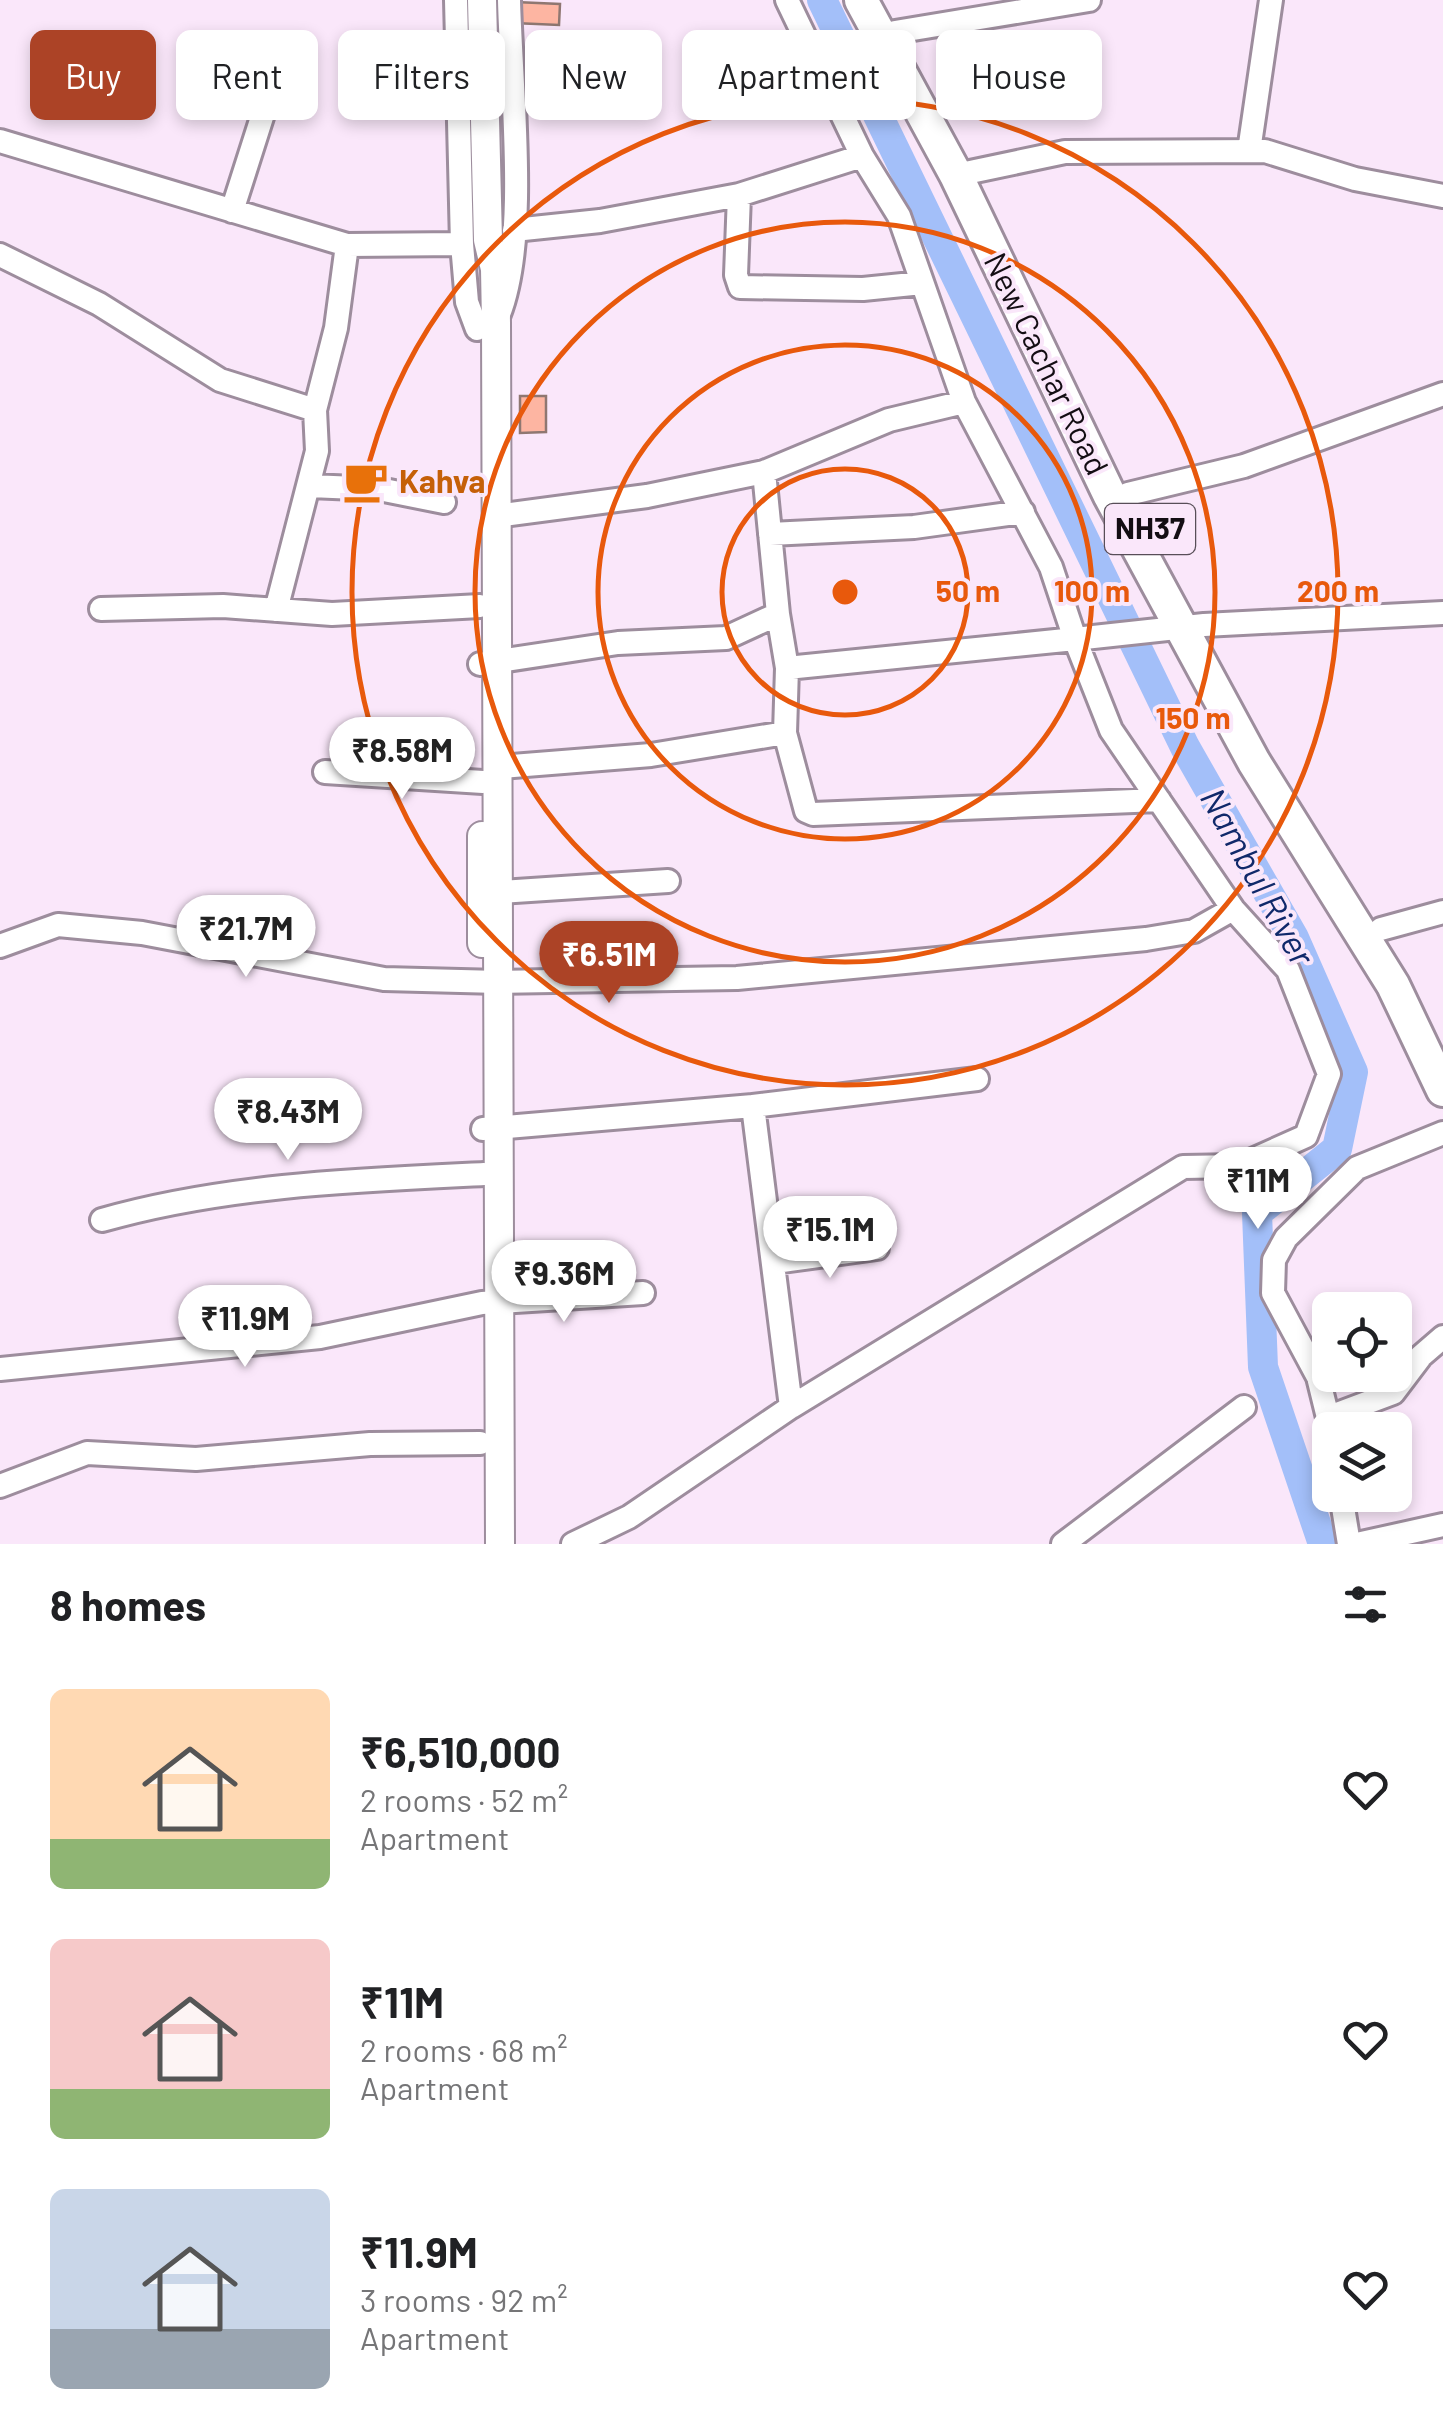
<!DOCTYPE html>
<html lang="en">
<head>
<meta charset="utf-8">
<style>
	:root { --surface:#fff; --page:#f6f6f6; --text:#202124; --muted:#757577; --accent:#ac4326 }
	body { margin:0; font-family:Barlow,sans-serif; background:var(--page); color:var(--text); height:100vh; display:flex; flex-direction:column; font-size:38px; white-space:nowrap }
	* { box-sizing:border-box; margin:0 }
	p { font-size:32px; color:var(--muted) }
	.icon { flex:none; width:55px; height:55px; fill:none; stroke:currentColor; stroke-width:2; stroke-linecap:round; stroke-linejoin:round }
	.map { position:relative; height:1544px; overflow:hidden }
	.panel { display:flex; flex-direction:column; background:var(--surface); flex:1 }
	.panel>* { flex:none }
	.hud { position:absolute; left:30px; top:30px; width:1385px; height:90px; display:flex; gap:20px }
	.controls { position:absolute; left:1312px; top:1292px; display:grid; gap:20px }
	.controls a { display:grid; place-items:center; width:100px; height:100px; border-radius:15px; background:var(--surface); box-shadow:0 5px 15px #0003; font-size:50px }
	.price { position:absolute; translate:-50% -85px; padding:0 22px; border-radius:35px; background:#fff; color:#222; font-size:32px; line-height:65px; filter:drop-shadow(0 2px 5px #0008) }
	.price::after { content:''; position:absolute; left:50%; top:60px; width:30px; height:22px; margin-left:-15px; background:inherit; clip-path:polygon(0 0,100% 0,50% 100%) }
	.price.on { background:var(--accent); color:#fff }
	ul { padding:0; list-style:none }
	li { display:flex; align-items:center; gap:30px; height:250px; padding:0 50px }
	li span { display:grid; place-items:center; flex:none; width:280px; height:200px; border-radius:15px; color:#555 }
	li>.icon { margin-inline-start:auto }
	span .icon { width:120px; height:120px; fill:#fffc; stroke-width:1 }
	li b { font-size:42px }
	h2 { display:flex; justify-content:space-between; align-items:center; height:120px; padding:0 50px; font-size:42px }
	.pill { padding:0 35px; border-radius:15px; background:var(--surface); box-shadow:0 5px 15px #0003; font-size:35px; line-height:90px }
	.pill.on { background:var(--accent); color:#fff }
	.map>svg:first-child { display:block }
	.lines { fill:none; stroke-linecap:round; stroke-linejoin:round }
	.river { stroke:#a3bff9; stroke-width:30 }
	.building { fill:#fdb5a2; stroke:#8f7771; stroke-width:2.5 }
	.minor-casing { stroke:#9d8d9d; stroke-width:28 }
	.major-casing { stroke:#9d8d9d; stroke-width:32 }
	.highway-casing { stroke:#9d8d9d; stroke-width:38 }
	.minor { stroke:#fff; stroke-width:22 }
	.major { stroke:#fff; stroke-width:28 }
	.highway { stroke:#fff; stroke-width:32 }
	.ring { fill:none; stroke:#e8590c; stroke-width:5 }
	.labels { text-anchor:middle; stroke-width:8; stroke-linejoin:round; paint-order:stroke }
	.shield { fill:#fae7fa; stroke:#584e58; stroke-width:2.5 }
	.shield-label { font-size:30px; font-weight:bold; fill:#130d13 }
	.street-label { font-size:32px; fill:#130d13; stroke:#fae7fa }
	.food-label { font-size:32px; font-weight:bold; fill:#c56008; stroke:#fae7fa; text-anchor:start }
	.water-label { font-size:35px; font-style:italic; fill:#10296a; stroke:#fae7fa }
	.centre { fill:#e8590c; stroke:#fae7fa; stroke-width:5 }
	.ring-label { font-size:30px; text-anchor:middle; font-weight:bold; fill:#e8590c; stroke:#fae7fa; stroke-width:8; stroke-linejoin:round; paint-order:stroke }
</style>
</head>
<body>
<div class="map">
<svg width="1443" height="1544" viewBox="0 0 1443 1544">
	<rect width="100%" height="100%" fill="#fae7fa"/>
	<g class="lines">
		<path class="river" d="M822,0L1185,747L1294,938L1353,1072L1337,1149L1257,1213L1263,1367L1323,1544"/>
	</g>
	<path class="building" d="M515,2L560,4L559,25L514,23Z
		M520,396H546V432L520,433Z"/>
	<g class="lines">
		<defs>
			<path id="minor" d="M456,0L462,244L467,302L477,329
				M787,0L862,156
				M895,32L1089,0
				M0,141L347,245L462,244
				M1249,151L1271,0
				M956,175L1065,152L1265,151L1355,179L1443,196
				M739,195L736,275L740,287L863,289L922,283
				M232,211L263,114
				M514,230L600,221L739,195L862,156L899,216L964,402
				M0,255L99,304L220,380L315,410
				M499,314C529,238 511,86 509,0
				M764,472L889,420L964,402L1051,567L1075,639L1204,625L1443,613
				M310,486L379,489L444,502
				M1128,494L1244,466L1443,394
				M770,534L914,527L1023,512
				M101,609L223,606L332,614L480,606
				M276,610L317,451L315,410L336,328L347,245
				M778,614L787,668
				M480,664L618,643L726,638L778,614L764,472L647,496L496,516
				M785,733L806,811L813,814L1159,800
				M500,767L651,755L785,733L787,668L1075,639L1111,730L1233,909L1288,970L1329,1074L1306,1136L1239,1166L1183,1167L791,1407L629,1517L573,1544
				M325,772L483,782
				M484,893L668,881
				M1381,929L1443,912
				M0,946L58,925L142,933L384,979L499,982L737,978L1146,939L1194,931L1233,909
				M483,1129L753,1106
				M102,1220C224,1185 358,1180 484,1174
				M775,1262L877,1248
				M0,1369L320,1337L482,1303L643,1293
				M791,1407L753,1106L977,1079
				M1329,1417L1393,1393L1421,1356L1443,1337
				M1331,1430L1318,1377L1273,1293L1274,1260L1286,1238L1357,1168L1443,1133
				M0,1486L87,1453L196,1459L370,1444L480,1443
				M1341,1495L1349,1544
				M1063,1544L1244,1407
				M1357,1544L1443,1525"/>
			<path id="major" d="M482,0L488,240L495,269L496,323L500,1544
				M482,943V836"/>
			<path id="highway" d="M861,0L956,175L1110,496L1254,762L1393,985L1443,1090"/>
		</defs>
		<use href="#minor" class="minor-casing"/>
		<use href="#major" class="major-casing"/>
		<use href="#highway" class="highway-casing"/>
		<use href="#minor" class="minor"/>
		<use href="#major" class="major"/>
		<use href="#highway" class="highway"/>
	</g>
	<g class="ring">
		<circle cx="845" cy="592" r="123"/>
		<circle cx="845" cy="592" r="247"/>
		<circle cx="845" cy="592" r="370"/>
		<circle cx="845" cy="592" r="493"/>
	</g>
	<defs>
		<symbol id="cafe-bare" viewBox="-9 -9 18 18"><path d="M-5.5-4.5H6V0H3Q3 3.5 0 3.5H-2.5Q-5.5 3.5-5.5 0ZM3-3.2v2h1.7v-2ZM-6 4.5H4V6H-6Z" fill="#e8710a" stroke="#fae7fa" stroke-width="2.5" paint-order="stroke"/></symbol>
	</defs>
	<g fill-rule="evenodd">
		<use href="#cafe-bare" x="334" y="450" width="63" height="63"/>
	</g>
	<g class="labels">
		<rect class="shield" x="1105" y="504" width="90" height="50" rx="8"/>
		<g class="shield-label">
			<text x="1150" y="539">NH37</text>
		</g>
		<g class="street-label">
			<text transform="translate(1046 364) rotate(64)" y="11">New Cachar Road</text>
		</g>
		<g class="food-label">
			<text x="399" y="493">Kahva</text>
		</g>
		<g class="water-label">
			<text transform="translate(1257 877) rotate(61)" y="12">Nambul River</text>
		</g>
	</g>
	<circle cx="845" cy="592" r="15" class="centre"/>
	<g class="ring-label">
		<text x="968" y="602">50 m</text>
		<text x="1092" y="602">100 m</text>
		<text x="1338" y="602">200 m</text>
		<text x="1193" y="729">150 m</text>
	</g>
</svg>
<div class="controls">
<a><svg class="icon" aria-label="locate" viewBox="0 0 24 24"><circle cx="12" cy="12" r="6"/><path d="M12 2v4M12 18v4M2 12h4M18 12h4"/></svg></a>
<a><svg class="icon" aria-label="layers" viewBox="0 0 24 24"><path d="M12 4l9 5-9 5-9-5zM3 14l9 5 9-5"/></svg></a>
</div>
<b class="price" style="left:402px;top:802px">₹8.58M</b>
<b class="price" style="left:246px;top:980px">₹21.7M</b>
<b class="price on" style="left:609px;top:1006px">₹6.51M</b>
<b class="price" style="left:288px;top:1163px">₹8.43M</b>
<b class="price" style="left:1258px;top:1232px">₹11M</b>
<b class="price" style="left:830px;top:1281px">₹15.1M</b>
<b class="price" style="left:564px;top:1325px">₹9.36M</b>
<b class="price" style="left:245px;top:1370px">₹11.9M</b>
<div class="hud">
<a class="pill on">Buy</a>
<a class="pill">Rent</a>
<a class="pill">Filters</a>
<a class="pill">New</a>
<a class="pill">Apartment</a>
<a class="pill">House</a>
</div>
</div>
<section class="panel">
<h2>8 homes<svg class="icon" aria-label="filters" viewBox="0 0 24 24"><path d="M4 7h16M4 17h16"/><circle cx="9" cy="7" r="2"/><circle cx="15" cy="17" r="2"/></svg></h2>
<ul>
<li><span style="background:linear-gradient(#ffd9b3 75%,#8fb573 0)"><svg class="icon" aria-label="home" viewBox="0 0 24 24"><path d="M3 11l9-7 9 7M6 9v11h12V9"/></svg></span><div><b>₹6,510,000</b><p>2 rooms · 52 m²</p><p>Apartment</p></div><svg class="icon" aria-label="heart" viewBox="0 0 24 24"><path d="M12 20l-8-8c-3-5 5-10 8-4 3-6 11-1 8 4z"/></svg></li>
<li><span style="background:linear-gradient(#f6c9c9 75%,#8fb573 0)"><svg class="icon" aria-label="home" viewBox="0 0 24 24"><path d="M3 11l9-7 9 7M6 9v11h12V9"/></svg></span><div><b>₹11M</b><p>2 rooms · 68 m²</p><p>Apartment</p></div><svg class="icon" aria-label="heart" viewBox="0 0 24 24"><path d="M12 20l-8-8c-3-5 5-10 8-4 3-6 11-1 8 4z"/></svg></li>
<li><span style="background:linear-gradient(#c9d6e8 70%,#9aa5b1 0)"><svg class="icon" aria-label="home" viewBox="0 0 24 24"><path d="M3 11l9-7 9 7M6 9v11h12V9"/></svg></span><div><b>₹11.9M</b><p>3 rooms · 92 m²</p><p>Apartment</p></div><svg class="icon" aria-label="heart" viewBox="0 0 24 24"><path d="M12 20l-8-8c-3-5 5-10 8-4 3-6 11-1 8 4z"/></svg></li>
</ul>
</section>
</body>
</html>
